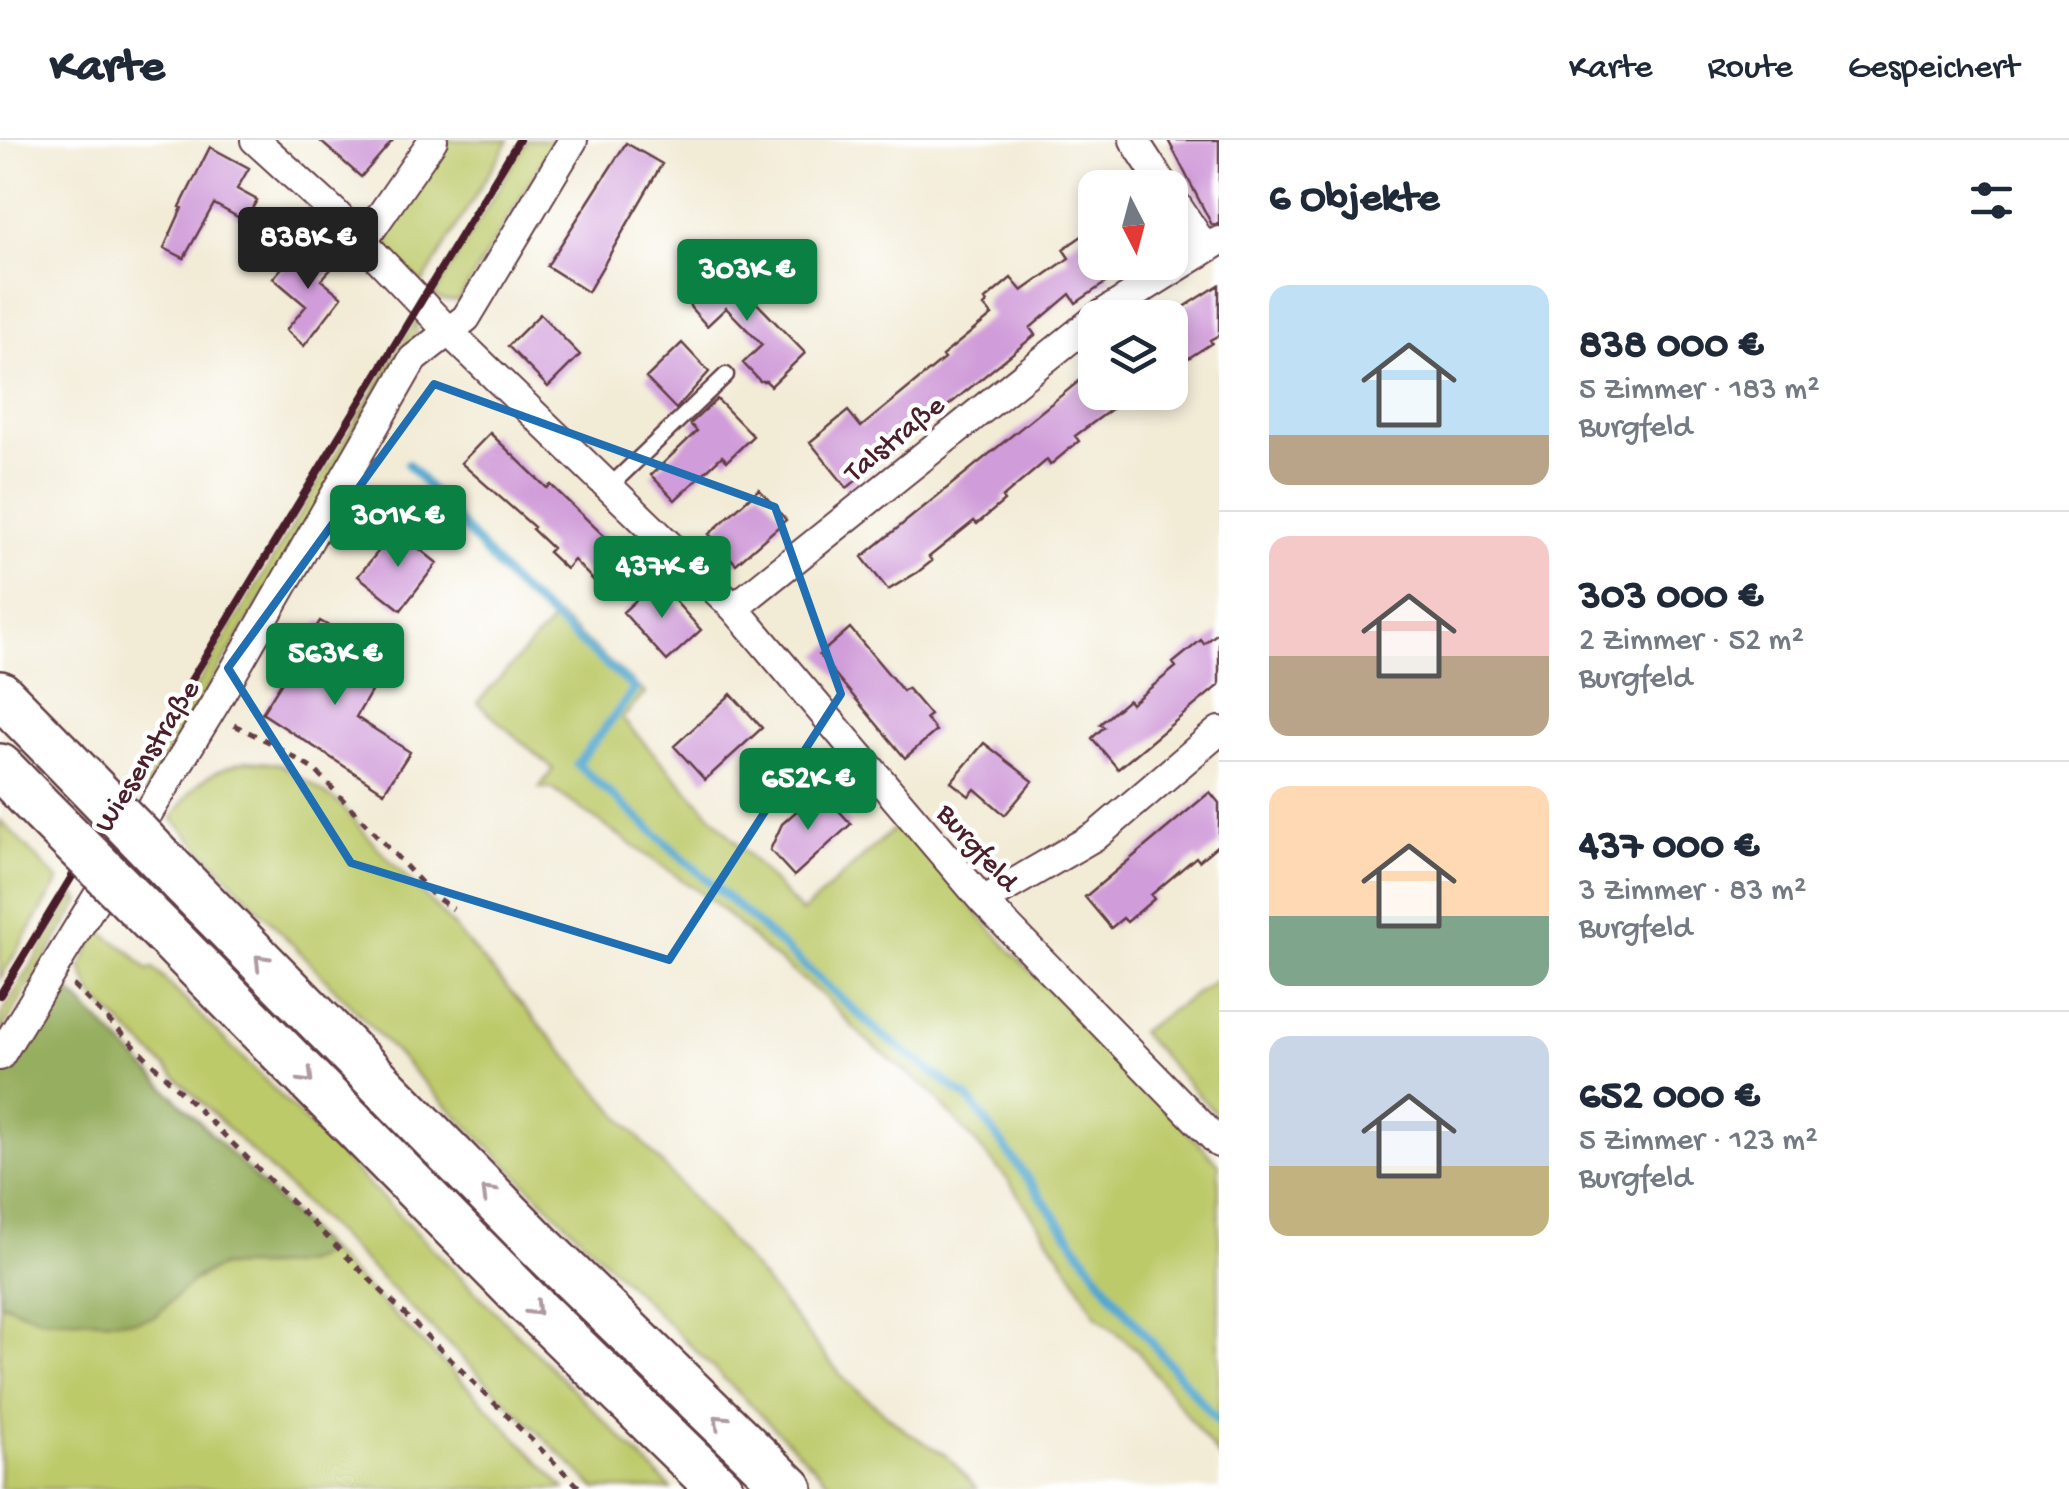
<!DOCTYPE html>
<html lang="de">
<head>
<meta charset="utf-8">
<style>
	:root { --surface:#fff; --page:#f2f2f3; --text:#1f2937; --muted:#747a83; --line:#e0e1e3; --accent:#0b8043 }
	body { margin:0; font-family:"Gochi Hand",sans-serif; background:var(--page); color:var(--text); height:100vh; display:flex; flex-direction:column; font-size:38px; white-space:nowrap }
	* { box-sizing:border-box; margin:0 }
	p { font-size:32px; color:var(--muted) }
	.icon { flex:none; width:55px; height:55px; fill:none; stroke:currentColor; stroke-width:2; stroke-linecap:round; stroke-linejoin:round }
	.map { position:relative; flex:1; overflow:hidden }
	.details { display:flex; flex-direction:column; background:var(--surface); width:850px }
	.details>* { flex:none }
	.needle { width:65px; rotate:174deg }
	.fabs { position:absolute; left:1078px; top:30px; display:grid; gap:20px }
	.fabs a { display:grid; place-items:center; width:110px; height:110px; border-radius:20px; background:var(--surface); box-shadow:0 5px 15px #0003; font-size:50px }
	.price { position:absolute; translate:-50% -85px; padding:0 22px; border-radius:10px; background:var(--accent); color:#fff; font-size:32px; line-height:65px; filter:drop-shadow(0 2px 5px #0008) }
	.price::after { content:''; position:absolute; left:50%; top:60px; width:30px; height:22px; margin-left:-15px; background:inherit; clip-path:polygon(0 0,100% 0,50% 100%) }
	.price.selected { background:#222; color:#fff }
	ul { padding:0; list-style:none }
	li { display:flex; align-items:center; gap:30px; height:250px; padding:0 50px }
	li+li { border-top:2px solid var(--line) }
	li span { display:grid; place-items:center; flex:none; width:280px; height:200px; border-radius:20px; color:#555 }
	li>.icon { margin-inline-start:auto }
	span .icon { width:120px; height:120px; fill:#fffc; stroke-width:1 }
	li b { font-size:42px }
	h2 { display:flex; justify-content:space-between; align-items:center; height:120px; padding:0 50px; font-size:42px }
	header { display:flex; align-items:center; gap:60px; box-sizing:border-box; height:140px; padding:0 50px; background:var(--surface); border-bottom:2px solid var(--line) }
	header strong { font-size:48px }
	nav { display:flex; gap:55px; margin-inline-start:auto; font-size:35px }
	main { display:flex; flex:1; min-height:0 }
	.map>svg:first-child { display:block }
	.green { fill:#bdca6b; stroke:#84744b; stroke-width:2.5 }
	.forest { fill:#96ae5f; stroke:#706645; stroke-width:2.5 }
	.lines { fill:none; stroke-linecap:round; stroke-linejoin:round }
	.stream { stroke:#4fa6cc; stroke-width:9 }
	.building { fill:#d09cd9 }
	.service-casing { stroke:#633e45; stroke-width:19 }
	.minor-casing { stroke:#633e45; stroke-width:32 }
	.trunk-casing { stroke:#633e45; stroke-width:50 }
	.path { stroke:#633e45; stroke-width:5; stroke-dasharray:8 8; stroke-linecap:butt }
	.service { stroke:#fff; stroke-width:14 }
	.minor { stroke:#fff; stroke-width:28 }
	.trunk { stroke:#fff; stroke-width:45 }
	.rail { stroke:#4a1f2b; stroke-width:8 }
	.trunk-bridge-casing { stroke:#633e45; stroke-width:50; stroke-linecap:butt }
	.trunk-bridge { stroke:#fff; stroke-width:45 }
	.oneway { stroke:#ae9aa0 }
	.marked { fill:none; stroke:#1f6fb2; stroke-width:8; stroke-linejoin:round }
	.labels { text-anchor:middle; stroke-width:9; stroke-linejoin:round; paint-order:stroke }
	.street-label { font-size:30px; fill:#4a1f2b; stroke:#fff }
</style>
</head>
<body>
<header>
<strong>Karte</strong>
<nav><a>Karte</a><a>Route</a><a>Gespeichert</a></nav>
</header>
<main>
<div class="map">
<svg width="1219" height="1349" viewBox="0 0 1219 1349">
	<rect width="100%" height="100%" fill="#fff"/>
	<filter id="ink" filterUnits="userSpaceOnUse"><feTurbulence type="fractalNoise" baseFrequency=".01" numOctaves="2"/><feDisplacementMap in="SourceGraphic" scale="20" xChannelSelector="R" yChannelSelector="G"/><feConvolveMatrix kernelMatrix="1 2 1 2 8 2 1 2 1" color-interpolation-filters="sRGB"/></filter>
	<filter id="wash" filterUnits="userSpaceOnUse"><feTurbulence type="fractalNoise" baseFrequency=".0048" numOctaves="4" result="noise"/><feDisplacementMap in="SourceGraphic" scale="40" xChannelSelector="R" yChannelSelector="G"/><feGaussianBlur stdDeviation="2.25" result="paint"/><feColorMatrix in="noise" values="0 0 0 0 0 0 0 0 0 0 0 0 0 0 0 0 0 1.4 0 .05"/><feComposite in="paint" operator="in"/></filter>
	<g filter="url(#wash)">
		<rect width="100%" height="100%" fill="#f2ebd6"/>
		<path class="green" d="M446,0H509L422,144L378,100Z
			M527,0H555L461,157L457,161L442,160L434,155Z
			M417,179V199L146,650L139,642Z
			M557,476L645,553L622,579L802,773L899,684L1006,806L1219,1024V1317L1137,1210L1096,1175L1072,1133L1008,1040L930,951L864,898L822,855L768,812L715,763L551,648H539L553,629L477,563Z
			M246,621L280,624L338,662L379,709L443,775L756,1131L845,1240L907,1292L947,1316L977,1349H836L438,957L172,678C196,643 204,633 246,621Z
			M0,680L59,741L0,839Z
			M75,754L80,761L0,894V877Z
			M98,790L129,811L148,830L153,828L672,1349H596L93,856L81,828Z
			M1219,838V977L1140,892Z
			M327,1110L474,1253L565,1349H0V1162L39,1178L154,1177C175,1156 193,1136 222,1126C249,1125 310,1131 327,1110Z"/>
		<path class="forest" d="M60,847L71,853L327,1110C310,1131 249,1125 222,1126L198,1136L154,1177L134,1181L39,1178L0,1162V933L51,849Z"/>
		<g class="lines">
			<path class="stream" d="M408,324L513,444L635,549L577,624L880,893L970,960L1117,1161L1219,1283"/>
		</g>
		<g id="blocks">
			<path class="building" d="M319,0H393L361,37Z
				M1168,0H1219V84L1212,85Z
				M626,3L662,24L588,152L547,126Z
				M210,7L249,28L237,49L257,60L245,81L214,64L184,118L164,108L182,68L180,67Z
				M1082,96L1095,116V122H1100L1111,139L1076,163L1070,154L1030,188L1035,195L847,348L810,302L848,271L861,287L944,219L942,216L992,175L984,166L987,163L985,160L1011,138L1022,151L1069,118L1063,109Z
				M304,103L332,128L321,140L342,157L304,206L286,190L306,166L273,138Z
				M720,125L805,213L771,246L766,241H760L743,223L762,205L726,168L707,186L691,168L686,157Z
				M1219,145V195L1210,200L1212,203L1187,219L1170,193V176Z
				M540,174L580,215L548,247L508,206Z
				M682,203L709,232L676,269L646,238Z
				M1095,228V252H1135L1075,296L1079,301L1050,325L1047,320L1002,358L1004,361L977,384L974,381L929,417L932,421L918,432L888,450L862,417Z
				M717,259L753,296L727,321L722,316L675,360L651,335L697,291L690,284Z
				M490,293L547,348L551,345L625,416L596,443L574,420L566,429L548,412L552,408L532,389L534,387L461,323Z
				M759,349L786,380L736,424L709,394Z
				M396,390L437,423L401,470L358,436Z
				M657,441L701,490L667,521L623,472Z
				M320,481L346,496L339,506L382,533L356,577L410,612L384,652L262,573Z
				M850,488L903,551L907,548L930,575L926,578L936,591L905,618L819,515Z
				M1219,492V545L1118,629L1092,598L1104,587L1100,584L1128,560L1131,564L1176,527L1173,523L1201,500L1204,504Z
				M731,554L762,588L705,640L674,606Z
				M984,603L1033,641L1005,675L975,649L969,656L951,642Z
				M820,650L851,684L794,736L770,710L782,684Z
				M1210,652L1219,663V704L1199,721L1196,717L1151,755L1154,759L1127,782L1123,778L1111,788L1085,757Z"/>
		</g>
	</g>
	<g filter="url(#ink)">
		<use href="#blocks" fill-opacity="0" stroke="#633e45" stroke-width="2.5"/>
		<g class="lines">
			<defs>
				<path id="service" d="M610,346L726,235"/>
				<path id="minor" d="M255,0L334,72L449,192L734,468L983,761L1219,1003
					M1134,0L1165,48
					M1170,55L1205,108
					M361,104L433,0
					M1096,178L1219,101
					M734,468L1095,179
					M983,761L1097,695L1219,591
					M0,916L219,557L413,219L466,178L573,0"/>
				<path id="trunk" d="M0,554L62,617
					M0,627L43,671
					M185,744L542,1108L790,1349
					M165,793L528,1162L720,1349"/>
			</defs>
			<use href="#service" class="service-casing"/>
			<use href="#minor" class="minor-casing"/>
			<use href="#trunk" class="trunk-casing"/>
			<path class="path" d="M234,585L269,602L316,631L434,756L453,769
				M73,845L581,1349"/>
			<use href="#service" class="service"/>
			<use href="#minor" class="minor"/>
			<use href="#trunk" class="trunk"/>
			<path class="rail" d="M0,855L519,0"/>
			<defs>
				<path id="trunk-bridge" d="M62,617L185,744
					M43,671L165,793"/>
			</defs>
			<use href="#trunk-bridge" class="trunk-bridge-casing"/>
			<use href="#trunk-bridge" class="trunk-bridge"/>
		</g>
		<defs><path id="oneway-chevron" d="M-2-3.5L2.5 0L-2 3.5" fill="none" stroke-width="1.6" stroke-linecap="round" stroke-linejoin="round" transform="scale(2.5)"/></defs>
		<g class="oneway">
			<use href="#oneway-chevron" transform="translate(261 821) rotate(-134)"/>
			<use href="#oneway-chevron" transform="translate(307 937) rotate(45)"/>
			<use href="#oneway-chevron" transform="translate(488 1053) rotate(-135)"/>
			<use href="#oneway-chevron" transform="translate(535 1169) rotate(45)"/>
			<use href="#oneway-chevron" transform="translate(720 1281) rotate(-136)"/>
		</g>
	</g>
	<path class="marked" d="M434,244L775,367L841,554L669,820L351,723L228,528Z"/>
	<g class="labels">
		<g class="street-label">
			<text transform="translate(893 297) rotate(-39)" y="10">Talstraße</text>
			<text transform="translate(145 615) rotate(-58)" y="10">Wiesenstraße</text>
			<text transform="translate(979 706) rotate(48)" y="10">Burgfeld</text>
		</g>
	</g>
</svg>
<div class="fabs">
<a><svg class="needle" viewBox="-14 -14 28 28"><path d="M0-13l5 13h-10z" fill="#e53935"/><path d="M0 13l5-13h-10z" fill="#747a83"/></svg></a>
<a><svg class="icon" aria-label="layers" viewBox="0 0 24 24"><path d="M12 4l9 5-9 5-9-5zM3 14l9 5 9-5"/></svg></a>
</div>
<b class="price selected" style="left:308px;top:152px">838K €</b>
<b class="price" style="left:747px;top:184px">303K €</b>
<b class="price" style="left:398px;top:430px">301K €</b>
<b class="price" style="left:662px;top:481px">437K €</b>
<b class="price" style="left:335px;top:568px">563K €</b>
<b class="price" style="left:808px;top:693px">652K €</b>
</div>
<section class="details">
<h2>6 Objekte<svg class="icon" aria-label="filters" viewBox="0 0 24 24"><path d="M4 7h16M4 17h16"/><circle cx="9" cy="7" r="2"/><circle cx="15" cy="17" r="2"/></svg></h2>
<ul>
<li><span style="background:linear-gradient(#bfe0f5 75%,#b9a48a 0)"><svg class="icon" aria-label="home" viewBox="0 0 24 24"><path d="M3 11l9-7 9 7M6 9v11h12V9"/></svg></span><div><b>838 000 €</b><p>5 Zimmer · 183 m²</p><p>Burgfeld</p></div></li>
<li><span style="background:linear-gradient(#f6c9c9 60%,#b9a48a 0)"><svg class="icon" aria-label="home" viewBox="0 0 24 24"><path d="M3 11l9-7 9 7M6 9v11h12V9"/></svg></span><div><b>303 000 €</b><p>2 Zimmer · 52 m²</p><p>Burgfeld</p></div></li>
<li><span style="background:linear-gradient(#ffd9b3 65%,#7fa58c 0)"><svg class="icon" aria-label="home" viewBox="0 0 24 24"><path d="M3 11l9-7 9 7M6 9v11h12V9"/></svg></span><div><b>437 000 €</b><p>3 Zimmer · 83 m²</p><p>Burgfeld</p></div></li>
<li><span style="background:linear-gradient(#c9d6e8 65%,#c2b280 0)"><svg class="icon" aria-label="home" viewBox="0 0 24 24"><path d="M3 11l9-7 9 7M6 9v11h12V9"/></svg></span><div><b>652 000 €</b><p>5 Zimmer · 123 m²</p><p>Burgfeld</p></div></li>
</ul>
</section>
</main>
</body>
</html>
